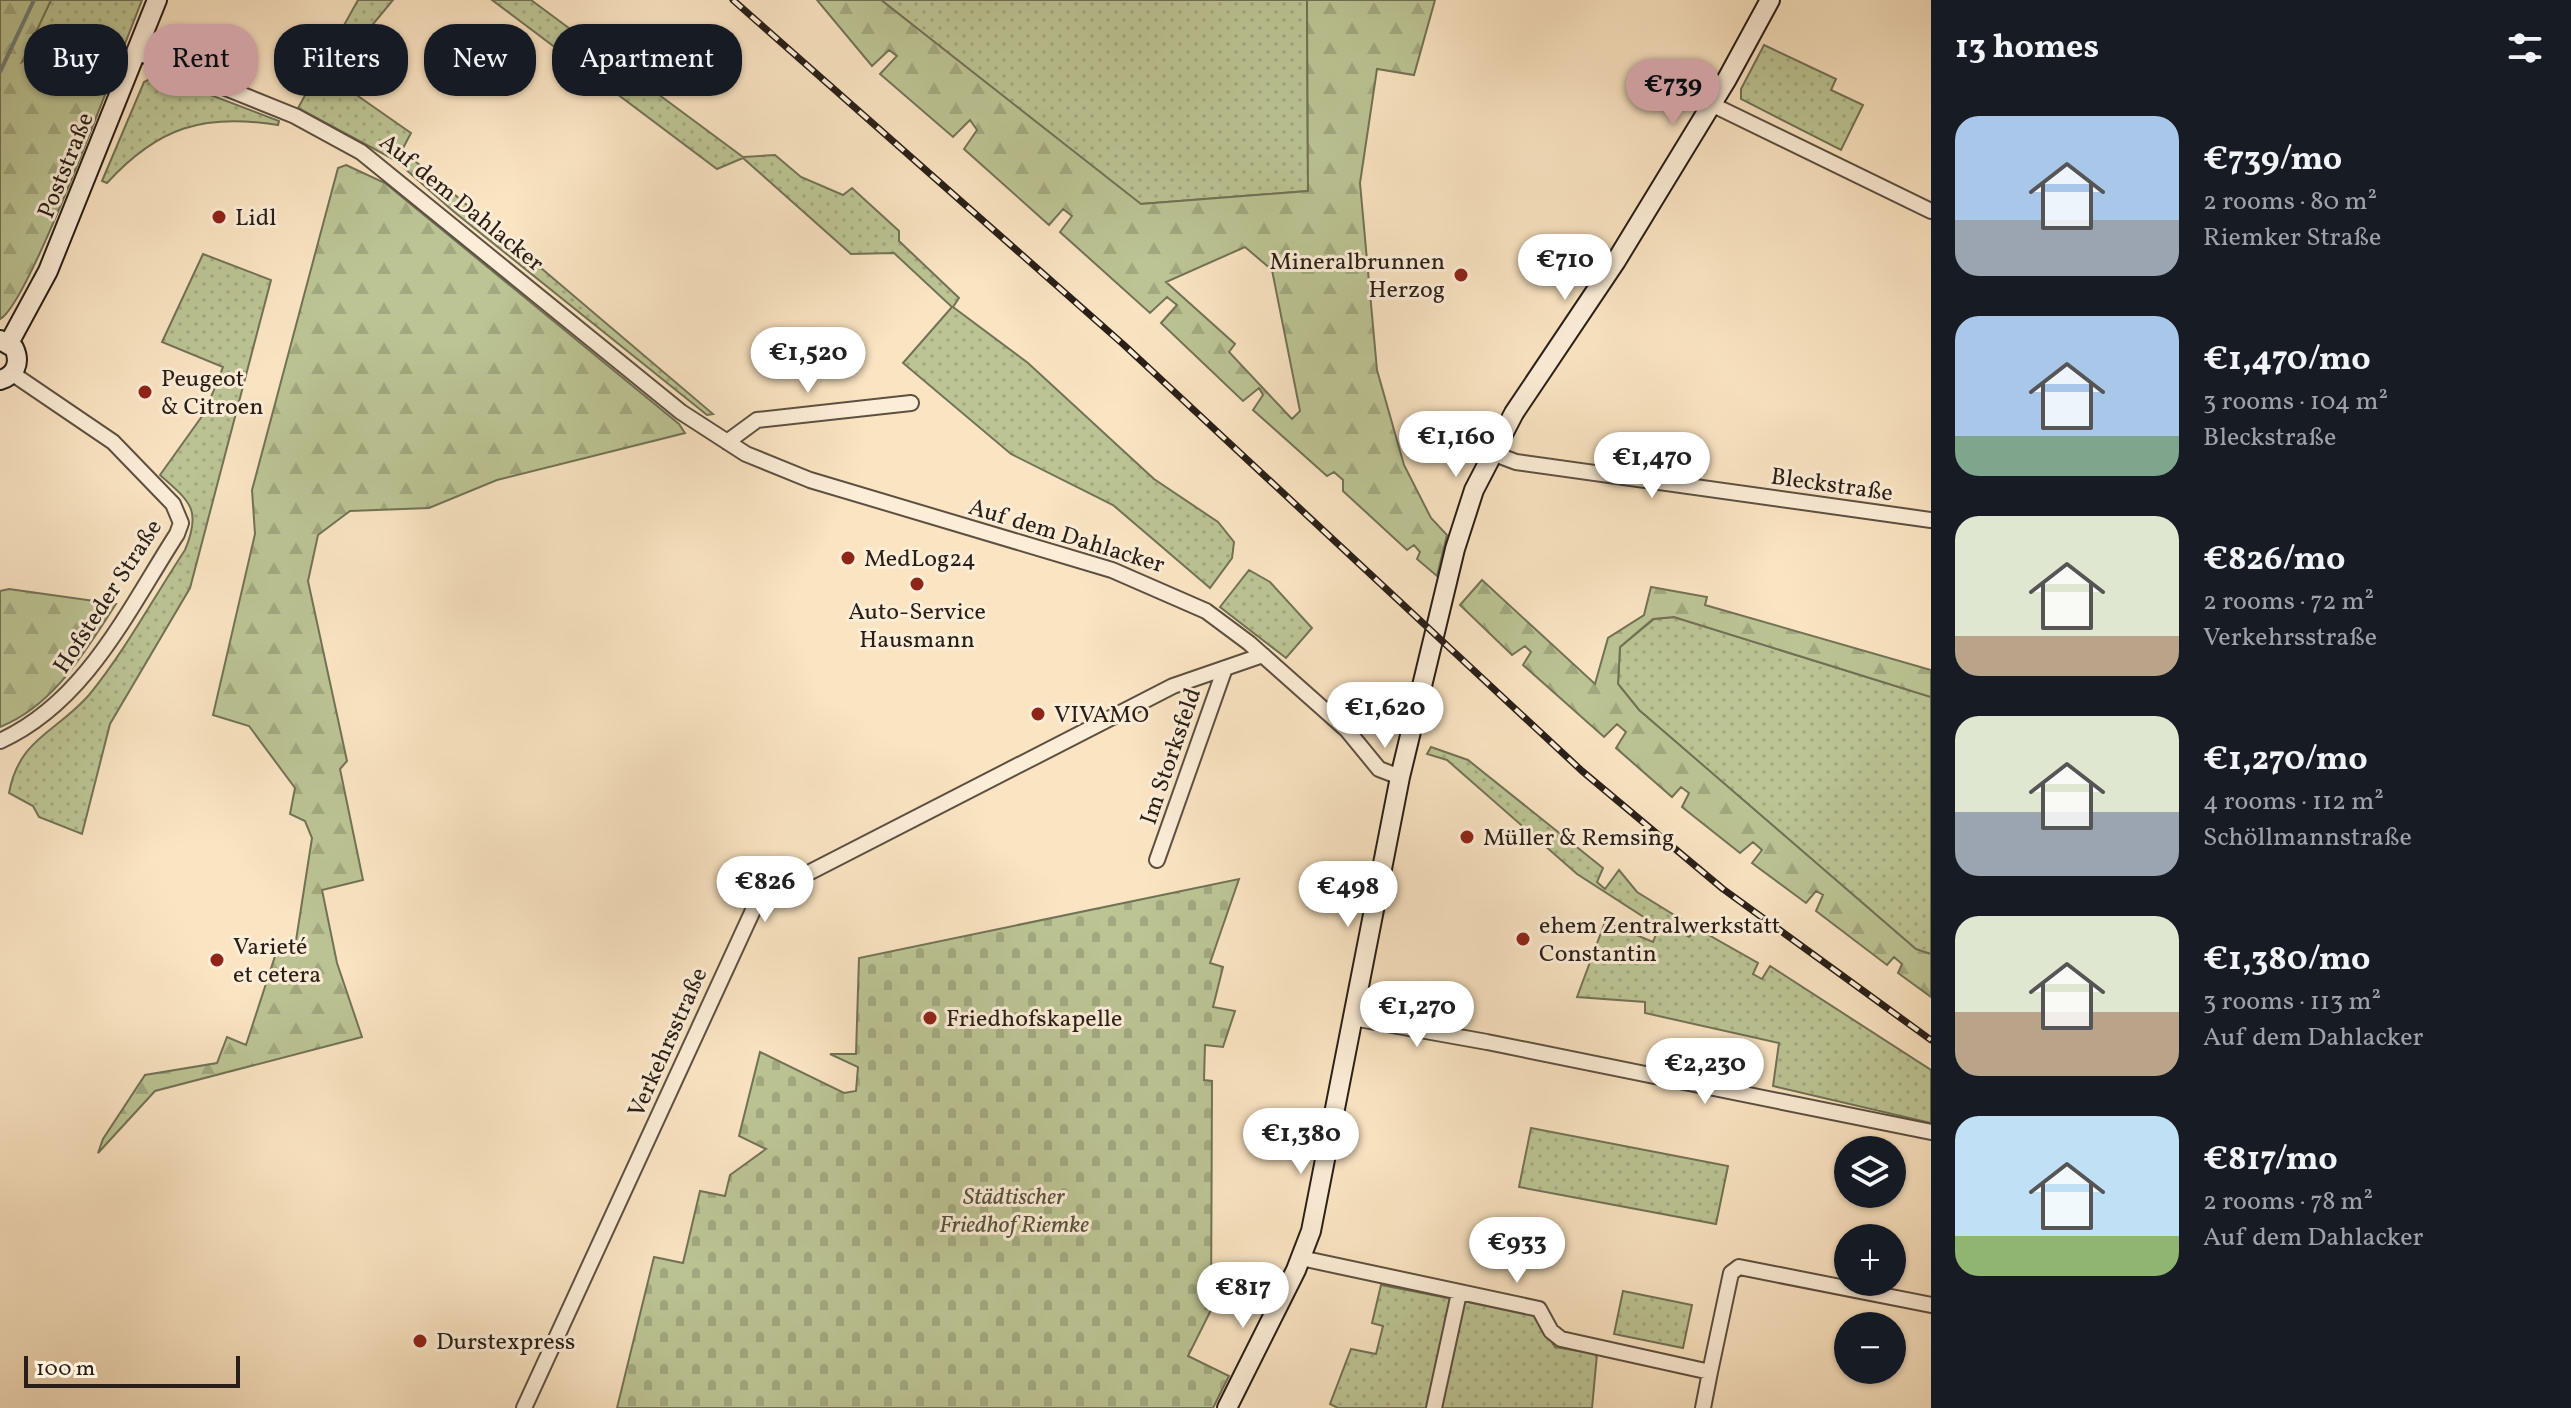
<!DOCTYPE html>
<html lang="en">
<head>
<meta charset="utf-8">
<style>
	:root { --surface:#171b24; --page:#20242c; --text:#f1f3f6; --muted:#9ea1a6; --accent:#c59692 }
	body { margin:0; font-family:Vollkorn,serif; background:var(--page); color:var(--text); height:100vh; display:flex; flex-direction:column; font-size:30px; white-space:nowrap }
	* { box-sizing:border-box; margin:0 }
	p { font-size:26px; color:var(--muted) }
	.icon { flex:none; width:44px; height:44px; fill:none; stroke:currentColor; stroke-width:2; stroke-linecap:round; stroke-linejoin:round }
	.map { position:relative; flex:1; overflow:hidden }
	.sheet { display:flex; flex-direction:column; background:var(--surface); width:640px }
	.sheet>* { flex:none }
	.guide { position:absolute; left:24px; top:24px; width:760px; height:72px; display:flex; gap:16px }
	.controls { position:absolute; left:1834px; top:1136px; display:grid; gap:16px }
	.controls a { display:grid; place-items:center; width:72px; height:72px; border-radius:50%; background:var(--surface); box-shadow:0 2px 6px #0004; font-size:40px }
	.scale { position:absolute; left:24px; bottom:20px; width:216px; box-sizing:border-box; padding-left:8px; border:4px solid #291f18; border-top:0; font-size:22px; line-height:28px; white-space:nowrap; color:#291f18; -webkit-text-stroke:6px #fcedd7; paint-order:stroke }
	.price { position:absolute; translate:-50% -68px; padding:0 18px; border-radius:28px; background:#fff; color:#222; font-size:26px; line-height:52px; filter:drop-shadow(0 2px 4px #0008) }
	.price::after { content:''; position:absolute; left:50%; top:48px; width:24px; height:18px; margin-left:-12px; background:inherit; clip-path:polygon(0 0,100% 0,50% 100%) }
	.price.on { background:var(--accent); color:#111 }
	ul { padding:0; list-style:none }
	li { display:flex; align-items:center; gap:24px; height:200px; padding:0 24px }
	li span { display:grid; place-items:center; flex:none; width:224px; height:160px; border-radius:24px; color:#555 }
	li>.icon { margin-inline-start:auto }
	span .icon { width:96px; height:96px; fill:#fffc; stroke-width:1 }
	li b { font-size:34px }
	h2 { display:flex; justify-content:space-between; align-items:center; height:96px; padding:0 24px; font-size:34px }
	.tag { padding:0 28px; border-radius:32px; background:var(--surface); box-shadow:0 2px 6px #0004; font-size:28px; line-height:72px }
	.tag.on { background:var(--accent); color:#111 }
	main { display:flex; flex:1; min-height:0 }
	.map>svg:first-child { display:block }
	.green { fill:url(#green-dots); stroke:#727256; stroke-width:2 }
	.forest { fill:url(#forest-firs); stroke:#727256; stroke-width:2; fill-rule:evenodd }
	.cemetery { fill:url(#cemetery-stones); stroke:#727256; stroke-width:2 }
	.lines { fill:none; stroke-linecap:round; stroke-linejoin:round }
	.stream { stroke:#6f7e76; stroke-width:4 }
	.street-casing { stroke:#5d5042; stroke-width:18 }
	.secondary-casing { stroke:#291f18; stroke-width:22 }
	.street { stroke:#fcedd7; stroke-width:14 }
	.secondary { stroke:#fcedd7; stroke-width:18 }
	.rail-casing { stroke:#291f18; stroke-width:7 }
	.rail { stroke:#fcedd7; stroke-width:4; stroke-dasharray:12; stroke-linecap:butt }
	.poi-dot { fill:#8f2418; stroke:#fcedd7; stroke-width:3 }
	.labels { text-anchor:middle; stroke-width:6; stroke-linejoin:round; paint-order:stroke }
	.street-label { font-size:24px; fill:#291f18; stroke:#fcedd7 }
	.poi-label { font-size:24px; fill:#291f18; stroke:#fcedd7; text-anchor:start }
	.park-label { font-size:24px; font-style:italic; fill:#55513d; stroke:#fcedd7 }
</style>
</head>
<body>
<main>
<div class="map">
<svg width="1931" height="1408" viewBox="0 0 1931 1408">
	<defs>
		<pattern id="green-dots" width="8" height="8" patternUnits="userSpaceOnUse" patternTransform="scale(2)"><rect width="8" height="8" fill="#bcc494"/><path d="M2 2h.1M6 6h.1" fill="none" stroke="#a2a87f" stroke-width="1.8" stroke-linecap="round"/></pattern>
		<pattern id="forest-firs" width="22" height="20" patternUnits="userSpaceOnUse" patternTransform="scale(2)"><rect width="22" height="20" fill="#bcc494"/><path d="M5 1l3.5 6h-7zM16 11l3.5 6h-7z" fill="#a2a87f"/></pattern>
		<pattern id="cemetery-stones" width="16" height="16" patternUnits="userSpaceOnUse" patternTransform="scale(2)"><rect width="16" height="16" fill="#bcc494"/><path d="M2 7V4a2 2 0 0 1 4 0v3zM10 15v-3a2 2 0 0 1 4 0v3z" fill="#a2a87f"/></pattern>
	</defs>
	<rect width="100%" height="100%" fill="#fae4c2"/>
	<filter id="stains"><feTurbulence type="fractalNoise" baseFrequency=".0025" numOctaves="4"/><feColorMatrix values="0 0 0 0 .2 0 0 0 0 .09 0 0 0 0 .02 0 0 0 .5 -.17"/></filter>
	<radialGradient id="worn" r=".72"><stop offset=".6" stop-color="#630" stop-opacity="0"/><stop offset="1" stop-color="#630" stop-opacity=".3"/></radialGradient>
	<path class="green" d="M51,0H142L121,54L106,56L91,63H20Z
		M358,0H393L359,41L358,96L411,133L402,150L713,414L707,415L453,211L395,160L298,108Z
		M492,0H531L743,157L775,155L801,177L843,195L852,188L899,231V241L959,298L953,307L1028,363L1154,479L1218,522L1234,542L1232,558L1210,588L1113,505L1011,454L903,363L952,307L894,253L851,254L743,158L717,169Z
		M881,0H1307L1308,191L1140,204Z
		M1764,45L1836,79L1831,90L1863,105L1841,150L1741,99V89Z
		M158,75L279,121L278,125C204,113 158,127 107,183L102,181L144,82Z
		M203,254L271,280L190,588L110,724L82,834L39,817L33,806L9,793C19,738 57,732 89,695C125,651 154,597 185,550C202,509 190,502 160,475L205,412L223,367L162,342Z
		M1249,570L1270,582L1312,628L1286,658L1220,607Z
		M1674,617L1931,697V954L1916,950L1639,710L1618,684L1620,647L1654,619Z
		M1431,747L1468,760L1603,868L1597,882L1605,889L1619,870L1637,892L1687,923L1680,931L1689,937L1698,929L1758,963L1753,974L1762,979L1770,966L1931,1070V1123L1773,1086L1779,1043L1645,1013V1002L1577,997L1605,922L1653,942L1659,927L1577,874L1447,760L1427,754Z
		M1531,1128L1728,1166L1716,1224L1519,1187Z
		M1381,1285L1535,1315L1555,1347L1597,1354L1592,1408H1338L1330,1404L1351,1349L1376,1354L1383,1326L1372,1323Z
		M1623,1291L1692,1305L1683,1348L1614,1334Z"/>
	<path class="forest" d="M0,0H51L22,62L61,36L86,42L91,63L106,56L121,54C104,95 27,306 0,319Z
		M817,0H881L1141,204L1308,191L1307,0H1435L1414,75L1377,69L1360,183L1377,370L1404,465L1431,518L1447,535L1437,576L1417,559L1420,552L1414,545L1407,550L1343,491V480L1334,472L1327,476L1253,410L1263,395L1259,388L1243,401L1161,323L1177,305L1167,297L1150,313L1060,232L1072,216L1063,209L1049,225L964,149L977,130L970,120L953,137L880,74L897,56L889,50L872,66ZM1245,247L1272,270L1300,411L1292,419L1229,352L1235,344L1166,282Z
		M346,165L385,183L679,424L685,433L497,480L429,508L350,511L318,535L308,581L347,761L340,769L363,880L322,890L337,963L362,1037L155,1091L98,1153L103,1139L145,1075L217,1063L227,1037L246,1045L278,947H295L312,838L305,821L290,814L295,788L249,726L213,715L255,534L252,490L338,168Z
		M1482,580L1595,684L1608,638L1644,615L1651,587L1707,597L1705,605L1931,670V697L1674,617L1653,619L1620,647L1618,684L1639,710L1916,949L1931,954V997L1898,973L1902,964L1894,957L1887,965L1816,911L1823,895L1816,891L1806,903L1752,863L1762,850L1753,842L1740,853L1682,807L1689,793L1681,787L1672,797L1616,748L1626,732L1617,724L1604,737L1523,665L1531,652L1525,646L1512,655L1460,605Z
		M9,589L116,604C85,651 55,705 0,727V591Z"/>
	<path class="cemetery" d="M1239,879L1210,963L1223,967L1213,1007L1235,1011L1223,1047L1205,1045L1204,1080L1212,1081L1211,1310L1188,1356L1229,1376L1213,1408H617L654,1257L683,1263L700,1191L725,1196L730,1175L766,1149L739,1136L760,1052L844,1093L856,1091L858,1067L830,1054H856L859,958Z"/>
	<g class="lines">
		<path class="stream" d="M0,72L34,0"/>
		<defs>
			<path id="street" d="M136,52L295,116L361,152L681,412L746,454L810,480L1112,570L1206,611L1249,643L1347,730L1379,769L1400,777
				M1711,104L1931,211
				M727,442L757,420L911,403
				M1492,453L1516,462L1931,520
				M0,741C86,702 128,610 177,534L181,523L173,504L113,442L13,374
				M1157,860L1225,668
				M1353,1018L1487,1042L1931,1132
				M1301,1258L1539,1309L1551,1331L1561,1339L1710,1372L1731,1273L1739,1267L1931,1305
				M524,1408L755,906L781,887L1173,686L1263,655
				M1434,1408L1459,1293
				M1703,1408L1710,1372"/>
			<path id="secondary" d="M0,340L14,348C21,363 15,376 0,380
				M9,343L48,271L157,0
				M1227,1408L1296,1270L1311,1231L1400,777L1455,549L1474,490L1514,413L1616,261L1727,79L1770,0"/>
		</defs>
		<use href="#street" class="street-casing"/>
		<use href="#secondary" class="secondary-casing"/>
		<use href="#street" class="street"/>
		<use href="#secondary" class="secondary"/>
		<defs>
			<path id="rail" d="M733,0L1124,345L1582,771L1723,889L1931,1040"/>
		</defs>
		<use href="#rail" class="rail-casing"/>
		<use href="#rail" class="rail"/>
	</g>
	<g class="poi-dot">
		<circle cx="219" cy="217" r="8"/>
		<circle cx="1461" cy="275" r="8"/>
		<circle cx="145" cy="392" r="8"/>
		<circle cx="848" cy="558" r="8"/>
		<circle cx="917" cy="584" r="8"/>
		<circle cx="1038" cy="714" r="8"/>
		<circle cx="1467" cy="837" r="8"/>
		<circle cx="1523" cy="939" r="8"/>
		<circle cx="217" cy="960" r="8"/>
		<circle cx="930" cy="1018" r="8"/>
		<circle cx="420" cy="1341" r="8"/>
	</g>
	<g class="labels">
		<g class="street-label">
			<text transform="translate(65 165) rotate(-68)" y="8">Poststraße</text>
			<text transform="translate(462 202) rotate(39)" y="8">Auf dem Dahlacker</text>
			<text transform="translate(1832 484) rotate(8)" y="8">Bleckstraße</text>
			<text transform="translate(1067 535) rotate(17)" y="8">Auf dem Dahlacker</text>
			<text transform="translate(107 596) rotate(-57)" y="8">Hofsteder Straße</text>
			<text transform="translate(1170 756) rotate(-71)" y="8">Im Storksfeld</text>
			<text transform="translate(667 1042) rotate(-66)" y="8">Verkehrsstraße</text>
		</g>
		<g class="poi-label">
			<text x="235" y="225">Lidl</text>
			<text x="1445" y="269" text-anchor="end">Mineralbrunnen<tspan x="1445" dy="28">Herzog</tspan></text>
			<text x="161" y="386">Peugeot<tspan x="161" dy="28">&amp; Citroen</tspan></text>
			<text x="864" y="566">MedLog24</text>
			<text x="917" y="619" text-anchor="middle">Auto-Service<tspan x="917" dy="28">Hausmann</tspan></text>
			<text x="1054" y="722">VIVAMO</text>
			<text x="1483" y="845">Müller &amp; Remsing</text>
			<text x="1539" y="933">ehem Zentralwerkstatt<tspan x="1539" dy="28">Constantin</tspan></text>
			<text x="233" y="954">Varieté<tspan x="233" dy="28">et cetera</tspan></text>
			<text x="946" y="1026">Friedhofskapelle</text>
			<text x="436" y="1349">Durstexpress</text>
		</g>
		<g class="park-label">
			<text x="1014" y="1204">Städtischer<tspan x="1014" dy="28">Friedhof Riemke</tspan></text>
		</g>
	</g>
	<rect width="100%" height="100%" filter="url(#stains)"/>
	<rect width="100%" height="100%" fill="url(#worn)"/>
</svg>
<div class="controls">
<a><svg class="icon" aria-label="layers" viewBox="0 0 24 24"><path d="M12 4l9 5-9 5-9-5zM3 14l9 5 9-5"/></svg></a>
<a>+</a>
<a>−</a>
</div>
<div class="scale">100 m</div>
<b class="price on" style="left:1673px;top:127px">€739</b>
<b class="price" style="left:1565px;top:302px">€710</b>
<b class="price" style="left:808px;top:395px">€1,520</b>
<b class="price" style="left:1456px;top:479px">€1,160</b>
<b class="price" style="left:1652px;top:500px">€1,470</b>
<b class="price" style="left:1385px;top:750px">€1,620</b>
<b class="price" style="left:765px;top:924px">€826</b>
<b class="price" style="left:1348px;top:929px">€498</b>
<b class="price" style="left:1417px;top:1049px">€1,270</b>
<b class="price" style="left:1705px;top:1106px">€2,230</b>
<b class="price" style="left:1301px;top:1176px">€1,380</b>
<b class="price" style="left:1517px;top:1285px">€933</b>
<b class="price" style="left:1243px;top:1330px">€817</b>
<div class="guide">
<a class="tag">Buy</a>
<a class="tag on">Rent</a>
<a class="tag">Filters</a>
<a class="tag">New</a>
<a class="tag">Apartment</a>
</div>
</div>
<section class="sheet">
<h2>13 homes<svg class="icon" aria-label="filters" viewBox="0 0 24 24"><path d="M4 7h16M4 17h16"/><circle cx="9" cy="7" r="2"/><circle cx="15" cy="17" r="2"/></svg></h2>
<ul>
<li><span style="background:linear-gradient(#a9c7e8 65%,#9aa5b1 0)"><svg class="icon" aria-label="home" viewBox="0 0 24 24"><path d="M3 11l9-7 9 7M6 9v11h12V9"/></svg></span><div><b>€739/mo</b><p>2 rooms · 80 m²</p><p>Riemker Straße</p></div></li>
<li><span style="background:linear-gradient(#a9c7e8 75%,#7fa58c 0)"><svg class="icon" aria-label="home" viewBox="0 0 24 24"><path d="M3 11l9-7 9 7M6 9v11h12V9"/></svg></span><div><b>€1,470/mo</b><p>3 rooms · 104 m²</p><p>Bleckstraße</p></div></li>
<li><span style="background:linear-gradient(#dfe7d0 75%,#b9a48a 0)"><svg class="icon" aria-label="home" viewBox="0 0 24 24"><path d="M3 11l9-7 9 7M6 9v11h12V9"/></svg></span><div><b>€826/mo</b><p>2 rooms · 72 m²</p><p>Verkehrsstraße</p></div></li>
<li><span style="background:linear-gradient(#dfe7d0 60%,#9aa5b1 0)"><svg class="icon" aria-label="home" viewBox="0 0 24 24"><path d="M3 11l9-7 9 7M6 9v11h12V9"/></svg></span><div><b>€1,270/mo</b><p>4 rooms · 112 m²</p><p>Schöllmannstraße</p></div></li>
<li><span style="background:linear-gradient(#dfe7d0 60%,#b9a48a 0)"><svg class="icon" aria-label="home" viewBox="0 0 24 24"><path d="M3 11l9-7 9 7M6 9v11h12V9"/></svg></span><div><b>€1,380/mo</b><p>3 rooms · 113 m²</p><p>Auf dem Dahlacker</p></div></li>
<li><span style="background:linear-gradient(#bfe0f5 75%,#8fb573 0)"><svg class="icon" aria-label="home" viewBox="0 0 24 24"><path d="M3 11l9-7 9 7M6 9v11h12V9"/></svg></span><div><b>€817/mo</b><p>2 rooms · 78 m²</p><p>Auf dem Dahlacker</p></div></li>
</ul>
</section>
</main>
</body>
</html>
